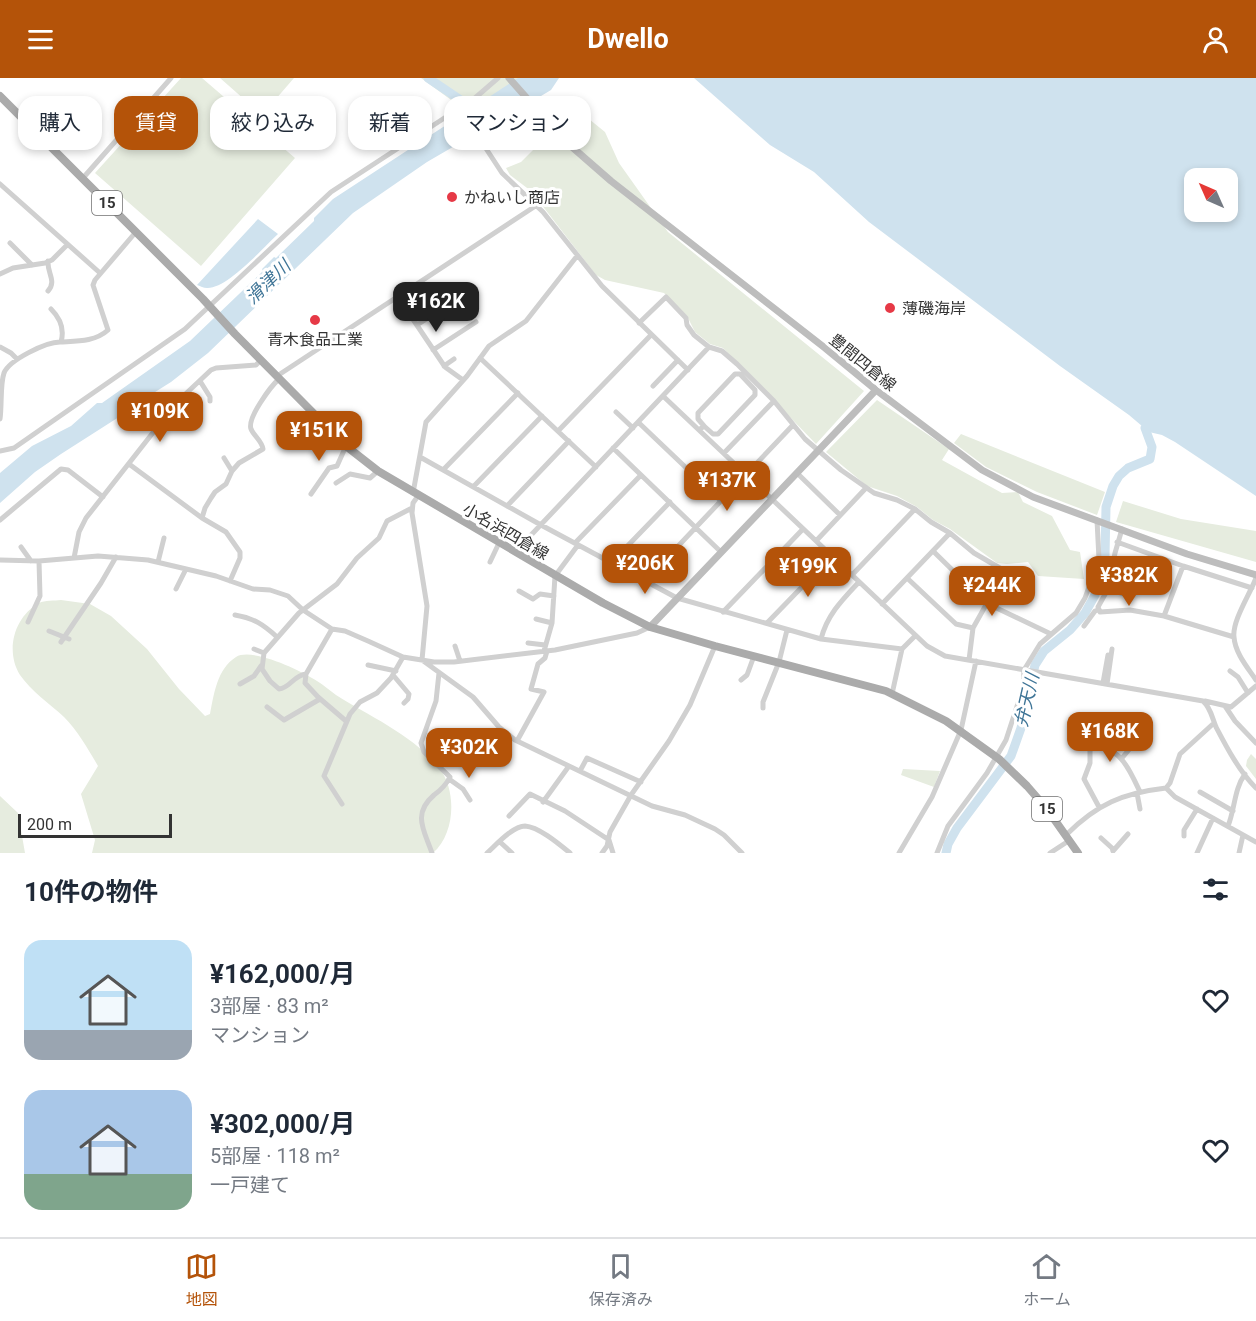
<!DOCTYPE html>
<html lang="ja">
<head>
<meta charset="utf-8">
<style>
	:root { --surface:#fff; --page:#f2f2f3; --text:#1f2937; --muted:#747a83; --line:#e0e1e3; --accent:#b45309 }
	body { margin:0; font-family:Roboto,"Noto Sans JP",sans-serif; background:var(--page); color:var(--text); height:100vh; display:flex; flex-direction:column; font-size:22px; white-space:nowrap }
	* { box-sizing:border-box; margin:0 }
	p { font-size:20px; color:var(--muted) }
	.icon { flex:none; width:33px; height:33px; fill:none; stroke:currentColor; stroke-width:2; stroke-linecap:round; stroke-linejoin:round }
	.map { position:relative; height:775px; overflow:hidden }
	.panel { display:flex; flex-direction:column; background:var(--surface); flex:1 }
	.panel>* { flex:none }
	.guide { position:absolute; left:18px; top:18px; width:600px; height:54px; display:flex; gap:12px }
	.needle { width:39px; rotate:315deg }
	.fabs { position:absolute; left:1184px; top:90px; display:grid; gap:12px }
	.fabs a { display:grid; place-items:center; width:54px; height:54px; border-radius:12px; background:var(--surface); box-shadow:0 3px 9px #0003; font-size:30px }
	.scale { position:absolute; left:18px; bottom:15px; width:154px; box-sizing:border-box; padding-left:6px; border:3px solid #333; border-top:0; font-size:16px; line-height:21px; white-space:nowrap; color:#333; -webkit-text-stroke:4px #fff; paint-order:stroke }
	.price { position:absolute; translate:-50% -51px; padding:0 14px; border-radius:12px; background:var(--accent); color:#fff; font-size:20px; line-height:39px; filter:drop-shadow(0 2px 3px #0008) }
	.price::after { content:''; position:absolute; left:50%; top:36px; width:18px; height:14px; margin-left:-9px; background:inherit; clip-path:polygon(0 0,100% 0,50% 100%) }
	.price.current { background:#222; color:#fff }
	ul { padding:0; list-style:none }
	li { display:flex; align-items:center; gap:18px; height:150px; padding:0 24px }
	li span { display:grid; place-items:center; flex:none; width:168px; height:120px; border-radius:18px; color:#555 }
	li>.icon { margin-inline-start:auto }
	span .icon { width:72px; height:72px; fill:#fffc; stroke-width:1 }
	li b { font-size:26px }
	h2 { display:flex; justify-content:space-between; align-items:center; height:72px; padding:0 24px; font-size:26px }
	.tag { padding:0 21px; border-radius:18px; background:var(--surface); box-shadow:0 3px 9px #0003; font-size:21px; line-height:54px }
	.tag.current { background:var(--accent); color:#fff }
	header { display:flex; justify-content:space-between; align-items:center; height:78px; padding:0 24px; background:var(--accent); color:#fff; font-size:27px; font-weight:700 }
	.menu { display:flex; justify-content:space-around; align-items:center; height:84px; border-top:2px solid var(--line); background:var(--surface); font-size:16px; color:var(--muted) }
	.menu a { display:grid; justify-items:center; gap:3px }
	.menu .current { color:var(--accent) }
	.map>svg:first-child { display:block }
	.green { fill:#e6ecdf }
	.water { fill:#cfe2ee; fill-rule:evenodd }
	.lines { fill:none; stroke-linecap:round; stroke-linejoin:round }
	.river { stroke:#cfe2ee; stroke-width:9 }
	.street { stroke:#d0d0d0; stroke-width:5 }
	.secondary { stroke:#bdbdbd; stroke-width:7 }
	.primary { stroke:#ababab; stroke-width:8 }
	.poi-dot { fill:#e63946; stroke:#fff; stroke-width:2 }
	.labels { text-anchor:middle; stroke-width:6; stroke-linejoin:round; paint-order:stroke }
	.shield { fill:#fff; stroke:#707070; stroke-width:1.5 }
	.shield-label { font-size:15px; font-weight:bold; fill:#333 }
	.poi-label { font-size:16px; fill:#333; stroke:#fff; text-anchor:start }
	.street-label { font-size:16px; fill:#333; stroke:#fff }
	.water-label { font-size:18px; font-style:italic; fill:#3f7597; stroke:#fff }
</style>
</head>
<body>
<header><svg class="icon" aria-label="menu" viewBox="0 0 24 24"><path d="M4 6h16M4 12h16M4 18h16"/></svg>Dwello<svg class="icon" aria-label="person" viewBox="0 0 24 24"><circle cx="12" cy="8" r="4"/><path d="M4 21q1-7 8-7t8 7"/></svg></header>
<div class="map">
<svg width="1256" height="775" viewBox="0 0 1256 775">
	<rect width="100%" height="100%" fill="#fff"/>
	<path class="green" d="M181,0H202L295,80L201,188L95,95Z
		M220,0H294L262,37Z
		M421,0H522L473,38Z
		M544,20L584,37L605,54L619,85L668,154L864,313L816,366L723,270L710,266L695,254L687,238L664,215L605,202L596,197L531,113L510,97L506,90L521,84L536,69L497,55L504,47Z
		M877,322L949,371L942,382L1002,415L1018,414L1023,424L1052,438L1070,472L1080,474L1084,501L1038,498L1028,484L1007,486L997,485L950,451L933,442L917,429L897,418L867,408L826,374Z
		M961,356L1105,414L1097,437L1037,414L986,389L954,365Z
		M1123,423L1181,441L1256,453V484L1116,444Z
		M61,522L90,526L111,538L147,571L179,611L205,638L210,636C214,616 217,591 236,579C252,569 302,593 317,603C324,607 329,612 336,617C369,638 415,658 440,691C457,714 455,756 433,775H92L95,762L81,716L98,688C88,671 78,653 64,639C50,626 31,613 20,597C5,573 14,539 39,525C45,522 54,523 61,522Z
		M1251,676L1256,681V701L1246,688L1247,682Z
		M903,691L940,693L934,709L901,697Z
		M0,718L18,735L25,775H0Z"/>
	<path class="water" d="M518,0H559L551,12L541,18L530,20L501,41L427,84L353,135L208,275L171,304L144,321V323L61,376L35,394L0,425V395L32,368L71,348L97,325H102L190,263L263,193L262,191L274,179L276,180L314,143V140L333,121Z
		M694,0H1256V418L1175,364L1162,357L1149,354L1129,337L1060,288L869,144L814,94L770,67ZM1194,100H1227V134H1194Z
		M258,141L278,156C263,170 227,211 207,210C203,210 201,208 197,207Z"/>
	<g class="lines">
		<path class="river" d="M428,0L462,23
			M946,775L948,766L957,750L1011,678L1021,650L1035,587L1044,573L1070,552L1085,535L1095,517L1105,478L1106,429L1113,408L1119,398L1128,390L1150,381L1152,369L1145,350"/>
		<path class="street" d="M485,69L502,95L543,134L602,208L688,292
			M83,100L171,0
			M0,106L100,195
			M10,165L32,187
			M48,183C47,195 57,203 48,213
			M0,196L13,190L45,185L52,182L67,167
			M398,219L445,289L463,302
			M51,231C60,240 65,250 61,264
			M639,245L666,219L686,240L687,247L694,257L709,269L722,273L737,286L774,323L805,361L841,392L874,415L897,422L915,431L931,444L950,455L974,475L1005,493L973,550L969,582
			M417,247L431,238
			M0,269L11,275L17,281
			M433,272L476,244
			M480,280L596,389
			M444,288L454,281
			M277,298L537,127
			M200,303L210,319V323
			M653,308L678,282
			M663,318L927,568L945,578L1203,623C1211,630 1212,640 1216,649C1227,670 1239,693 1256,710
			M616,334L633,350
			M0,341C2,327 0,307 4,295C9,282 46,264 60,264C76,263 95,264 108,252L93,207L95,202L135,155
			M638,344L721,423
			M559,352L651,257
			M699,352L704,348L713,356H718L755,317V312L740,296H735L698,335V341L704,348
			M613,370L721,474
			M0,373L14,370L185,251L331,114L475,20L498,0
			M724,375L774,323
			M420,379L541,447L677,520L821,561L902,571
			M224,380L232,393
			M129,386L202,440L226,454L240,474V480L230,503
			M443,392L518,315
			M797,395L840,437
			M336,405L350,396L370,400L378,393
			M474,408L542,338
			M413,415L426,344L467,298L489,268L526,243L577,178
			M311,416L329,390L337,388L346,368
			M418,418L413,425L412,435L427,528L422,582L473,619L499,649L515,662L652,728L685,737L715,751L724,757L742,775
			M507,428L569,363
			M202,440L205,430L211,420L215,414L226,406L232,393L239,385L263,371C262,363 254,358 251,351C247,340 271,308 279,301
			M0,442L61,391L68,392L103,419
			M1122,451L1115,475L1108,511L1098,529L1100,534L1130,532L1164,538L1234,559
			M816,463L866,410
			M1117,464L1183,488L1252,510
			M575,465L641,397
			M21,469L31,483
			M933,473L986,525L1051,556
			M515,474L709,269
			M74,480L79,454L86,440L177,324L211,292L216,290L256,287L261,282
			M0,482L39,483L98,478L148,482L216,498L253,511L270,512L288,518L303,532L332,551L345,553L368,563L403,579L434,584H454L555,572L637,555L650,549
			M158,484L164,460
			M490,484L499,465
			M611,485L670,424
			M852,497L915,431
			M907,500L956,546L973,550
			M1256,500C1250,516 1232,543 1234,559C1235,575 1248,590 1256,602
			M644,504L793,347
			M176,511L186,491
			M1108,511L1128,517L1131,506
			M519,513L533,521L540,516L554,518
			M882,526L950,455
			M723,534L803,451
			M235,537C254,540 264,547 277,559
			M1164,538L1183,488
			M536,541L552,545
			M28,544L40,518L39,483
			M767,545L832,478
			M1084,548L1095,533L1098,532
			M332,551L306,596L305,605L318,619L346,643
			M49,553L69,561
			M821,561C827,537 842,522 859,504
			M61,564L101,505L116,479
			M528,565L545,567
			M455,568L460,583
			M254,571L264,575
			M544,573L552,545L555,498L578,467
			M368,587L396,593
			M1230,593L1238,599L1248,615
			M306,596C294,597 290,610 279,611L270,603L262,591L264,575L299,535L337,506L357,480L379,460L387,443L412,430
			M393,597L409,616L408,621L404,625
			M741,602L747,597L754,578
			M1103,605L1108,577
			M240,606L254,598L261,588
			M1107,606L1112,571
			M892,616L902,571L915,558
			M1205,623L1231,629L1256,608
			M1225,628L1235,643L1256,665
			M267,629L284,642L320,621
			M763,630V624L779,584L787,552
			M1214,645L1180,676L1170,705L1166,710L1175,719L1256,764
			M1094,655L1099,668C1122,672 1131,695 1140,714
			M517,663L544,614L531,611L538,586L545,580L547,573
			M1104,669L1109,659
			M1122,680L1137,662L1149,659
			M580,693L587,680L641,704
			M449,701L463,711L470,722
			M1200,714L1233,733
			M1137,715L1140,731
			M543,724L569,688
			M342,726L324,698L350,636L360,624L377,615L391,600L403,579
			M1099,729L1084,701L1090,685V670L1099,668
			M509,738L530,716L565,733L609,762L613,775
			M1228,748C1235,731 1234,711 1245,696
			M1066,757C1097,726 1123,715 1166,710
			M1184,758V752L1197,731
			M1101,760L1112,770L1113,773
			M500,764L512,775
			M1113,773L1128,756
			M432,775C424,752 412,736 434,717C441,712 446,707 450,699L424,674L421,665L436,623L439,595
			M487,775C496,767 513,748 525,748C539,749 559,766 570,775
			M602,775L607,768L610,754L631,717L669,663L690,627L715,568
			M899,775L932,719L961,652L976,583
			M937,775L948,748L987,695L1006,662L1023,610L1024,592L1040,566L1076,535L1085,520L1099,481L1097,442
			M1050,775L1070,762
			M1197,775L1213,740
			M1239,775L1243,757"/>
		<path class="secondary" d="M509,0L564,62L611,103L825,270L876,312L982,392L1033,419L1187,476L1256,497
			M650,549L876,312"/>
		<path class="primary" d="M0,18L203,221L235,256L346,368L378,393L603,525L650,549L715,568L886,613L946,643L999,681L1027,708L1047,731L1078,775"/>
	</g>
	<g class="poi-dot">
		<circle cx="452" cy="119" r="6"/>
		<circle cx="890" cy="230" r="6"/>
		<circle cx="315" cy="242" r="6"/>
	</g>
	<g class="labels">
		<g class="shield">
			<rect x="92" y="113" width="30" height="24" rx="4.5"/>
			<rect x="1032" y="719" width="30" height="24" rx="4.5"/>
		</g>
		<g class="shield-label">
			<text x="107" y="130">15</text>
			<text x="1047" y="736">15</text>
		</g>
		<g class="poi-label">
			<text x="464" y="125">かねいし商店</text>
			<text x="902" y="236">薄磯海岸</text>
			<text x="315" y="267" text-anchor="middle">青木食品工業</text>
		</g>
		<g class="street-label">
			<text transform="translate(863 284) rotate(39)" y="6">豊間四倉線</text>
			<text transform="translate(506 453) rotate(30)" y="6">小名浜四倉線</text>
		</g>
		<g class="water-label">
			<text transform="translate(268 204) rotate(-44)" y="6">滑津川</text>
			<text transform="translate(1027 622) rotate(-77)" y="6">弁天川</text>
		</g>
	</g>
</svg>
<div class="fabs">
<a><svg class="needle" viewBox="-14 -14 28 28"><path d="M0-13l5 13h-10z" fill="#e53935"/><path d="M0 13l5-13h-10z" fill="#747a83"/></svg></a>
</div>
<div class="scale">200 m</div>
<b class="price current" style="left:436px;top:255px">¥162K</b>
<b class="price" style="left:160px;top:365px">¥109K</b>
<b class="price" style="left:319px;top:384px">¥151K</b>
<b class="price" style="left:727px;top:434px">¥137K</b>
<b class="price" style="left:645px;top:517px">¥206K</b>
<b class="price" style="left:808px;top:520px">¥199K</b>
<b class="price" style="left:1129px;top:529px">¥382K</b>
<b class="price" style="left:992px;top:539px">¥244K</b>
<b class="price" style="left:1110px;top:685px">¥168K</b>
<b class="price" style="left:469px;top:701px">¥302K</b>
<div class="guide">
<a class="tag">購入</a>
<a class="tag current">賃貸</a>
<a class="tag">絞り込み</a>
<a class="tag">新着</a>
<a class="tag">マンション</a>
</div>
</div>
<section class="panel">
<h2>10件の物件<svg class="icon" aria-label="filters" viewBox="0 0 24 24"><path d="M4 7h16M4 17h16"/><circle cx="9" cy="7" r="2"/><circle cx="15" cy="17" r="2"/></svg></h2>
<ul>
<li><span style="background:linear-gradient(#bfe0f5 75%,#9aa5b1 0)"><svg class="icon" aria-label="home" viewBox="0 0 24 24"><path d="M3 11l9-7 9 7M6 9v11h12V9"/></svg></span><div><b>¥162,000/月</b><p>3部屋 · 83 m²</p><p>マンション</p></div><svg class="icon" aria-label="heart" viewBox="0 0 24 24"><path d="M12 20l-8-8c-3-5 5-10 8-4 3-6 11-1 8 4z"/></svg></li>
<li><span style="background:linear-gradient(#a9c7e8 70%,#7fa58c 0)"><svg class="icon" aria-label="home" viewBox="0 0 24 24"><path d="M3 11l9-7 9 7M6 9v11h12V9"/></svg></span><div><b>¥302,000/月</b><p>5部屋 · 118 m²</p><p>一戸建て</p></div><svg class="icon" aria-label="heart" viewBox="0 0 24 24"><path d="M12 20l-8-8c-3-5 5-10 8-4 3-6 11-1 8 4z"/></svg></li>
</ul>
</section>
<nav class="menu">
<a class="current"><svg class="icon" aria-label="map" viewBox="0 0 24 24"><path d="M3 6l6-2 6 2 6-2v14l-6 2-6-2-6 2zM9 4v14M15 6v14"/></svg>地図</a>
<a><svg class="icon" aria-label="saved" viewBox="0 0 24 24"><path d="M7 4h10v16l-5-4-5 4z"/></svg>保存済み</a>
<a><svg class="icon" aria-label="home" viewBox="0 0 24 24"><path d="M3 11l9-7 9 7M6 9v11h12V9"/></svg>ホーム</a>
</nav>
</body>
</html>
